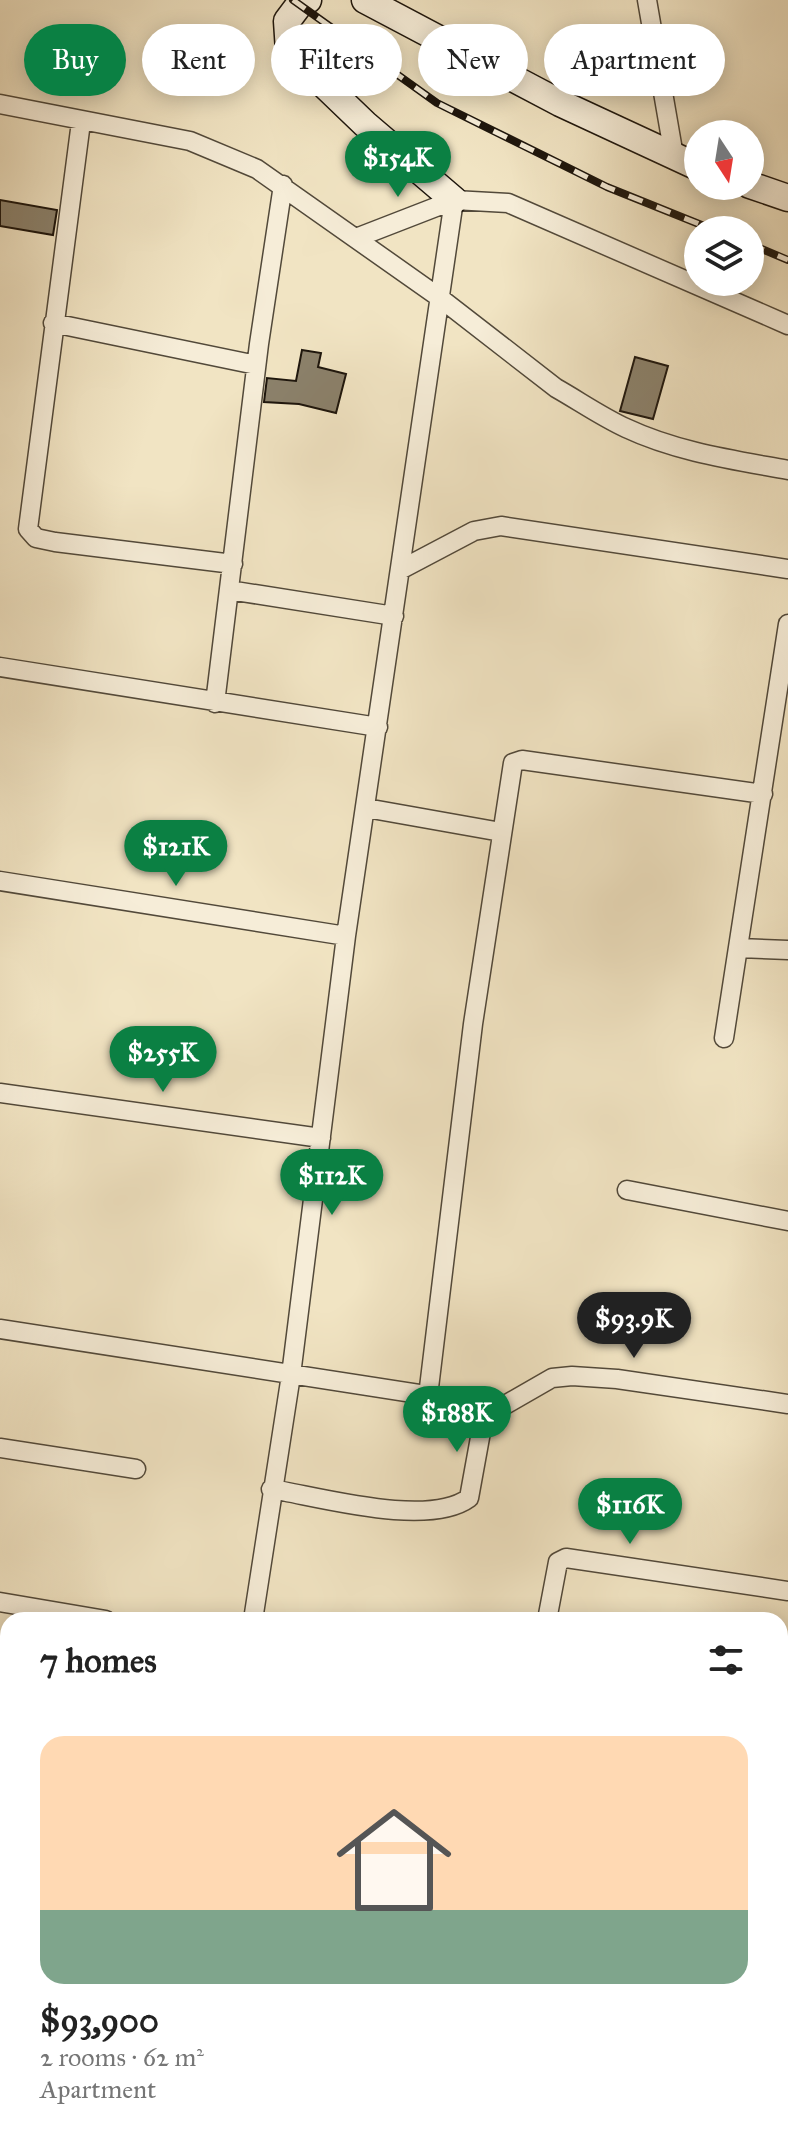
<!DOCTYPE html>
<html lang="en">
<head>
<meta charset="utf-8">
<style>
	:root { --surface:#fff; --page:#f6f6f6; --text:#222; --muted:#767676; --accent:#0b8043 }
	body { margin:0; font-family:"IM FELL Great Primer",serif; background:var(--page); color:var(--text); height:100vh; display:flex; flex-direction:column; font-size:30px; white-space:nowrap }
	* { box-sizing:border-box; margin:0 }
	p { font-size:26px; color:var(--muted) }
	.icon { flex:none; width:44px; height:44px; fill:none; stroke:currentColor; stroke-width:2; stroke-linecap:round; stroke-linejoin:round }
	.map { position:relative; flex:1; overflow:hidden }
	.details { position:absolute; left:0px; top:1612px; width:788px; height:536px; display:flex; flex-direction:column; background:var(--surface); border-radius:24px 24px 0 0; box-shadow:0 4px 20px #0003 }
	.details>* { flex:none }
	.guide { position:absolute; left:24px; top:24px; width:740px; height:72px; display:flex; gap:16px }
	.needle { width:52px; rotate:168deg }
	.buttons { position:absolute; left:684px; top:120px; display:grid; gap:16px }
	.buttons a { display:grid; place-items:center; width:80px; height:80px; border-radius:50%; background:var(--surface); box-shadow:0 4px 20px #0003; font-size:40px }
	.price { position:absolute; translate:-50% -68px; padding:0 18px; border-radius:28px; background:var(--accent); color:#fff; font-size:26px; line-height:52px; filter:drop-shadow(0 2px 4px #0008) }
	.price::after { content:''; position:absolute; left:50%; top:48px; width:24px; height:18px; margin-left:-12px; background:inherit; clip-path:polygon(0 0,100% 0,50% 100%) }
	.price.active { background:#222; color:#fff }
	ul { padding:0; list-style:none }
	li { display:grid; align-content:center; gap:16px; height:424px; padding:0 40px }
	li span { display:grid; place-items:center; height:248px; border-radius:24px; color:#555 }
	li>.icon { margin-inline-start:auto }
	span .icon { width:144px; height:144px; fill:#fffc; stroke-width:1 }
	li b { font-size:34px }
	h2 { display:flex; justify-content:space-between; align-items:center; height:96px; padding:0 40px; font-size:34px }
	.tag { padding:0 28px; border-radius:36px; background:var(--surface); box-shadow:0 4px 20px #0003; font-size:28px; line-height:72px }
	.tag.active { background:var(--accent); color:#fff }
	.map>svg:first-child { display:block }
	.building { fill:#8b816b; stroke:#1d150c; stroke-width:2 }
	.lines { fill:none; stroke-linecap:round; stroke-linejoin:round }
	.street-casing { stroke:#52493a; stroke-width:21 }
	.secondary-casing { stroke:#1d150c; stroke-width:29 }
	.street { stroke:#f6edd8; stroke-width:18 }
	.secondary { stroke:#f6edd8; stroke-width:26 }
	.rail-casing { stroke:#1d150c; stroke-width:8 }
	.rail { stroke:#f6edd8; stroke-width:5; stroke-dasharray:15; stroke-linecap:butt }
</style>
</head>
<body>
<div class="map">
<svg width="788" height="2148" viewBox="0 0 788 2148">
	<rect width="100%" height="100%" fill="#f1e4c3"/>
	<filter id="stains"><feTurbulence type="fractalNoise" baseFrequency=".0025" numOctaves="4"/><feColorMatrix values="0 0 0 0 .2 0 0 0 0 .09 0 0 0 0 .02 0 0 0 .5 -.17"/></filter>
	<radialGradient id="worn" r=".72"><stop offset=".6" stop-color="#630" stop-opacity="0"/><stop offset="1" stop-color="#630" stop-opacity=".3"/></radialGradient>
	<path class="building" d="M0,200L57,210L53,235L0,226Z
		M302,350L321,353L318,367L346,374L336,413L299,404L264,402L267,378L296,381Z
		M635,357L668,366L653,419L620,411Z"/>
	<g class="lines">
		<defs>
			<path id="street" d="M647,0L674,156
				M0,104L190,141L257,169L440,298L556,388C579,401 602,417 626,428C677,452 734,460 788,470
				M81,122L28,529L36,538L55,542L233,564
				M356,238L454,200L508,203L788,325
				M53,323L256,365
				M400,570L474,531L501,526L788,569
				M229,590L394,616
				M0,667L378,727
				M215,703L259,344L283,185
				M366,808L501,832
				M0,881L346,936
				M739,948L788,950
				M724,1038L788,624
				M0,1093L321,1138
				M627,1190L788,1221
				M0,1329L477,1403L485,1410L469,1498C428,1528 320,1497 271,1489
				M428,1396L473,1024L513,763L522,760L763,794
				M477,1403L505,1405L552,1378L572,1376L617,1379L788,1404
				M0,1448L136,1469
				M0,1602L106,1620
				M253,1620L291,1375L346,936L454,200
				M547,1620L558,1562L566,1558L788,1591
				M0,1708L8,1710
				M780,1733L788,1734
				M0,1808L8,1810
				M0,1906L8,1908
				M0,2008L8,2009
				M760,2140L788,2145
				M3,2148L8,2123
				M104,2148L105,2140
				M206,2148L212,2144L243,2148
				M485,2148L487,2140"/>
			<path id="secondary" d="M308,0L299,5L287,21L289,51L365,124L454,200
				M365,0L560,103L698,167
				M750,185L788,198"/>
		</defs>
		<use href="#street" class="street-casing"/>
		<use href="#secondary" class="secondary-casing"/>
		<use href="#street" class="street"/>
		<use href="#secondary" class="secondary"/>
		<defs>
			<path id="rail" d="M293,0L437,103L607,187L714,230
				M750,244L788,260"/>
		</defs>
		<use href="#rail" class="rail-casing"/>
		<use href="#rail" class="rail"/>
	</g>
	<rect width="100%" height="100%" filter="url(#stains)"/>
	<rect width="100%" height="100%" fill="url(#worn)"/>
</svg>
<div class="buttons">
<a><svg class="needle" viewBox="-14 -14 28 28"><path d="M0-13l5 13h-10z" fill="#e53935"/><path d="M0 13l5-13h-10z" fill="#767676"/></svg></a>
<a><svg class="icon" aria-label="layers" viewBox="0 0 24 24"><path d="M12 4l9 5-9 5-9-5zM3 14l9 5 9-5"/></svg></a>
</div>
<b class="price" style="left:398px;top:199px">$154K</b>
<b class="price" style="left:176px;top:888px">$121K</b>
<b class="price" style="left:163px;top:1094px">$255K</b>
<b class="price" style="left:332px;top:1217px">$112K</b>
<b class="price active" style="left:634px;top:1360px">$93.9K</b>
<b class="price" style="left:457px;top:1454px">$188K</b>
<b class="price" style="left:630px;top:1546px">$116K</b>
<div class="guide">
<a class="tag active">Buy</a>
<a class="tag">Rent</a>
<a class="tag">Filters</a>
<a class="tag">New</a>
<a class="tag">Apartment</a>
</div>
<section class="details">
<h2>7 homes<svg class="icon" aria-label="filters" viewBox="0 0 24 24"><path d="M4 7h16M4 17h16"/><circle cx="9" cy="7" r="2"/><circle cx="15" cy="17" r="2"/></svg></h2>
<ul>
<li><span style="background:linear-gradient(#ffd9b3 70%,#7fa58c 0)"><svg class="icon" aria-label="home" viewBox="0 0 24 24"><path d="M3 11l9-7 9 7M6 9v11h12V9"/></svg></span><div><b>$93,900</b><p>2 rooms · 62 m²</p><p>Apartment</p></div></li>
</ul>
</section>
</div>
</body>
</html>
